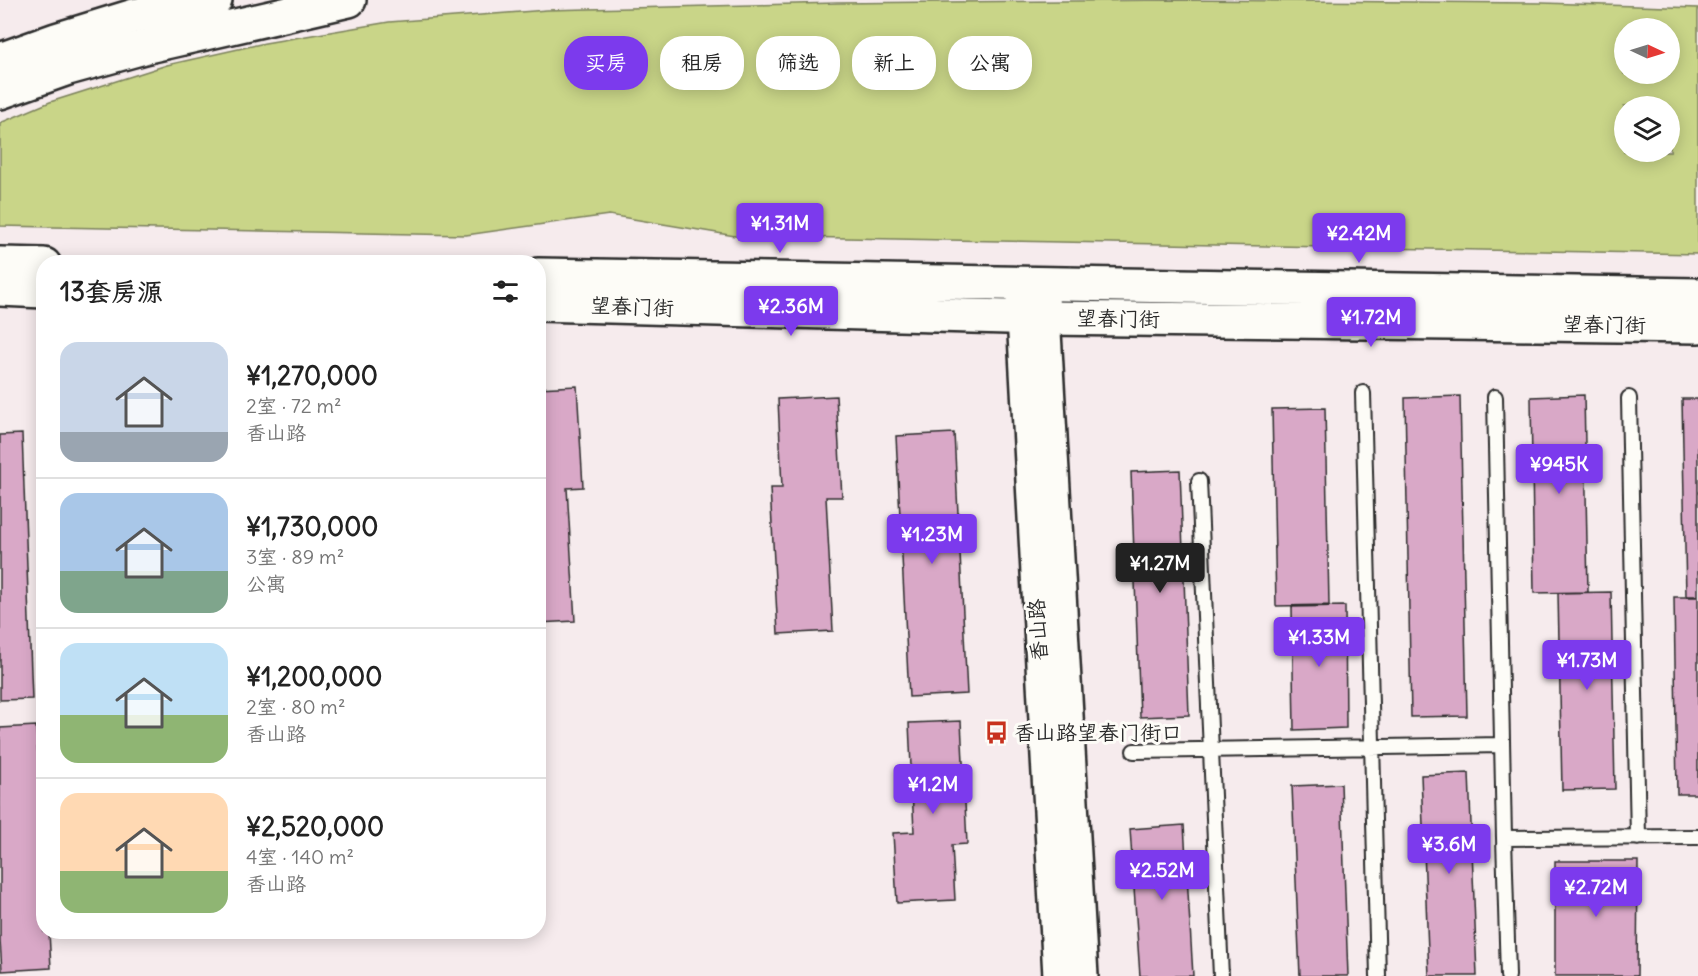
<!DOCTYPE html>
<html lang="zh">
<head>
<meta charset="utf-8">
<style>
	:root { --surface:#fff; --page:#f6f6f6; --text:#222; --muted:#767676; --line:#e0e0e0; --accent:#7c3aed }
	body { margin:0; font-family:Delius,"LXGW WenKai TC",sans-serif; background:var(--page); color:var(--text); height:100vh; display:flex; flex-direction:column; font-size:22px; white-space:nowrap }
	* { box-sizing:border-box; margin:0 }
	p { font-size:20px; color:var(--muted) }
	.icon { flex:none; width:33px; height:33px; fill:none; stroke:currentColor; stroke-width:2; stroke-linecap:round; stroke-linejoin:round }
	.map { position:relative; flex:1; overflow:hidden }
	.details { position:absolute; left:36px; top:255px; width:510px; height:684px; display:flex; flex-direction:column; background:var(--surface); border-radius:24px; box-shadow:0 3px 15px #0003 }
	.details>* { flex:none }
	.hud { position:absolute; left:564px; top:36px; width:570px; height:54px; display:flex; gap:12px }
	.needle { width:39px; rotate:94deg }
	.fabs { position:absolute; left:1614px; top:18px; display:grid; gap:12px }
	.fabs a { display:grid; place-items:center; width:66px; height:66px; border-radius:50%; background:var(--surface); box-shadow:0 3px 15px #0003; font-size:30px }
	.price { position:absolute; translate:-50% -51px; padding:0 14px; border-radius:6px; background:var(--accent); color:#fff; font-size:20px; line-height:39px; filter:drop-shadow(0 2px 3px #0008) }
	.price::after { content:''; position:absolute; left:50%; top:36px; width:18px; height:14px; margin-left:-9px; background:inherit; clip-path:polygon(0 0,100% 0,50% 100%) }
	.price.current { background:#222; color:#fff }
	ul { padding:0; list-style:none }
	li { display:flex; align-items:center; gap:18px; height:150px; padding:0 24px }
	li+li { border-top:2px solid var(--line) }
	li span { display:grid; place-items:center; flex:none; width:168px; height:120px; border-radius:18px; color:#555 }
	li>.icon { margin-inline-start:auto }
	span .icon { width:72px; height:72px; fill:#fffc; stroke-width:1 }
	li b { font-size:26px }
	h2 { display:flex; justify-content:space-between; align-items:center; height:72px; padding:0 24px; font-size:26px }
	.pill { padding:0 21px; border-radius:24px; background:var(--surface); box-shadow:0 3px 15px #0003; font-size:21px; line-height:54px }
	.pill.current { background:var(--accent); color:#fff }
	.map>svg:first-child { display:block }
	.green { fill:#c9d588; stroke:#7a805a; stroke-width:1.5; fill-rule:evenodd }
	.building { fill:#d9a8c7; stroke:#2b2b2b; stroke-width:1.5 }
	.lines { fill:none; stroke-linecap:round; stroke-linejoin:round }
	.service-casing { stroke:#2b2b2b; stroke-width:18 }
	.minor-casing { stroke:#2b2b2b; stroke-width:32 }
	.tertiary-casing { stroke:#2b2b2b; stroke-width:38 }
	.secondary-casing { stroke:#2b2b2b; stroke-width:38 }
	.primary-casing { stroke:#2b2b2b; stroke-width:38 }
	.service { stroke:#fdfcf7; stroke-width:14 }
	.minor { stroke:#fdfcf7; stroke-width:27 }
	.tertiary { stroke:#fdfcf7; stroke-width:33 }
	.secondary { stroke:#fdfcf7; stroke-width:33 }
	.primary { stroke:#fdfcf7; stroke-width:33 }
	.labels { text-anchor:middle; stroke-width:6; stroke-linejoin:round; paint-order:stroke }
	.street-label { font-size:21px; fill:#2b2b2b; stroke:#fdfcf7 }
	.poi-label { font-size:21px; fill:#2b2b2b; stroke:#fdfcf7; text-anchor:start }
</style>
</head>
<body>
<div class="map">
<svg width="1698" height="976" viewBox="0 0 1698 976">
	<rect width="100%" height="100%" fill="#f6ebed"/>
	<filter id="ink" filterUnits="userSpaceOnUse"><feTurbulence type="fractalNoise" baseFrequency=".0167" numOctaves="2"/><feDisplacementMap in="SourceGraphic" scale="12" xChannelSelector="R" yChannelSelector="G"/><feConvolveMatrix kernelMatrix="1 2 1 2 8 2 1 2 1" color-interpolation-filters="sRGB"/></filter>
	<g filter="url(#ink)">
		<path class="green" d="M1175,0L1542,3L1698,8V254L735,236L609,215L466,235L0,226V123L50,102L167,65L265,43L389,22L547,10L837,3ZM1624,28H1670V74H1624ZM1624,106H1670V152H1624Z"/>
		<path class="building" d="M577,386L583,487L567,488L575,621L538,623V388Z
			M1584,395L1588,592L1534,593L1531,397Z
			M836,396L842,497H826L833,631L778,634L770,488H782L778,399Z
			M1460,396L1467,716L1411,717L1405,398Z
			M1682,399H1698V596H1686Z
			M1325,408L1329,605L1276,606L1272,409Z
			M954,433L967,694L909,697L896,436Z
			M22,434L32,699L0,700V435Z
			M1180,470L1189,715L1140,717L1131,472Z
			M1611,592L1615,789L1562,790L1558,593Z
			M1674,597H1698V794H1677Z
			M1345,606L1346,728L1294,730L1292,607Z
			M961,721L967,844L952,845L955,900L897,903L893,833L914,832L909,723Z
			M36,726L44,848V932H49L51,968L2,971L0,941V728Z
			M1469,773L1477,976H1429L1421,775Z
			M1341,784L1348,976H1300L1292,786Z
			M1184,825L1193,976H1140L1130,829Z
			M1555,861H1638L1637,976H1555Z"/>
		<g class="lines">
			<defs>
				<path id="service" d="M1363,393L1378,976
					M1495,397L1504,838L1698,837
					M1629,398L1638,838
					M1199,481L1221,976
					M1134,751L1502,745
					M1504,838L1508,976"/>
				<path id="minor" d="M1045,297L1084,976
					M1020,298L1057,976"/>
				<path id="tertiary" d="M0,264L44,265
					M538,275L1698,295
					M0,289L44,291
					M538,304L1045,318L1698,326"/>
				<path id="secondary" d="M0,92L68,68L144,47L349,0"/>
				<path id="primary" d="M0,60L56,40L134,16L215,0"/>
			</defs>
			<use href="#service" class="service-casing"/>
			<use href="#minor" class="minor-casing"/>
			<use href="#tertiary" class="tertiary-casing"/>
			<use href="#secondary" class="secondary-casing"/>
			<use href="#primary" class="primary-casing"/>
			<use href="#service" class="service"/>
			<use href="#minor" class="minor"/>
			<use href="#tertiary" class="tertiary"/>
			<use href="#secondary" class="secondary"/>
			<use href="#primary" class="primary"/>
		</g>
	</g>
	<defs>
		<symbol id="bus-bare" viewBox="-9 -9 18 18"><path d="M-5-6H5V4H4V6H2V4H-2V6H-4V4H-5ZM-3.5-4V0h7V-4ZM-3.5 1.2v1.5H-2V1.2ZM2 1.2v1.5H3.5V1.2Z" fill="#c8321e" stroke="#fdfcf7" stroke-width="2.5" paint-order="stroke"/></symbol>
	</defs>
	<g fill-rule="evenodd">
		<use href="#bus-bare" x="980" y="716" width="33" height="33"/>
	</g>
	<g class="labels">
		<g class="street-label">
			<text transform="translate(632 307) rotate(2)" y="7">望春门街</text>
			<text transform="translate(1118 319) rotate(1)" y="7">望春门街</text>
			<text transform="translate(1604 325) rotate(1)" y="7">望春门街</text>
			<text transform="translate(1038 630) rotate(-93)" y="7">香山路</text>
		</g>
		<g class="poi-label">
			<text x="1014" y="740">香山路望春门街口</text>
		</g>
	</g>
</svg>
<div class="fabs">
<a><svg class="needle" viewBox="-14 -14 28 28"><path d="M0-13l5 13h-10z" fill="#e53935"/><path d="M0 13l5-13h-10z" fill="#767676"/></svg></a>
<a><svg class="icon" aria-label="layers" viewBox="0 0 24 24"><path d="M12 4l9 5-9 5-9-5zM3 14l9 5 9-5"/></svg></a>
</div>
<b class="price" style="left:780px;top:254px">¥1.31M</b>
<b class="price" style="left:1359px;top:264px">¥2.42M</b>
<b class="price" style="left:791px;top:337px">¥2.36M</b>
<b class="price" style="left:1371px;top:348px">¥1.72M</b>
<b class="price" style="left:1559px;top:495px">¥945K</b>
<b class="price" style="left:932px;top:565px">¥1.23M</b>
<b class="price current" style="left:1160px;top:594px">¥1.27M</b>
<b class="price" style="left:1319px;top:668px">¥1.33M</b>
<b class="price" style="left:1587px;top:691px">¥1.73M</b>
<b class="price" style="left:933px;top:815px">¥1.2M</b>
<b class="price" style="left:1449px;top:875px">¥3.6M</b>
<b class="price" style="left:1162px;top:901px">¥2.52M</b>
<b class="price" style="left:1596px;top:918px">¥2.72M</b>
<div class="hud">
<a class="pill current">买房</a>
<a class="pill">租房</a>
<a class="pill">筛选</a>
<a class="pill">新上</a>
<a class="pill">公寓</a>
</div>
<section class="details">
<h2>13套房源<svg class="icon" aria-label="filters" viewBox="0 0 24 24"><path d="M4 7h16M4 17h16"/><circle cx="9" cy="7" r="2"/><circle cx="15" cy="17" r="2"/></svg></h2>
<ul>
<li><span style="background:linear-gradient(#c9d6e8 75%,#9aa5b1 0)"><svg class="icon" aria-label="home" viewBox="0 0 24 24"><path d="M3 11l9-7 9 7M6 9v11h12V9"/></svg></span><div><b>¥1,270,000</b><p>2室 · 72 m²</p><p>香山路</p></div></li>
<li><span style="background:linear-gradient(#a9c7e8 65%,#7fa58c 0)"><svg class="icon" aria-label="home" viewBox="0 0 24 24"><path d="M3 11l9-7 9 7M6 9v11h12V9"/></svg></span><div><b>¥1,730,000</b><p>3室 · 89 m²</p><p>公寓</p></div></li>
<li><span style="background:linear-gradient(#bfe0f5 60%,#8fb573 0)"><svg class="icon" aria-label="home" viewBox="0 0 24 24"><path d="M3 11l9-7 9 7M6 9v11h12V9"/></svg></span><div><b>¥1,200,000</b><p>2室 · 80 m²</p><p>香山路</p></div></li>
<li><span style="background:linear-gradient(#ffd9b3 65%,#8fb573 0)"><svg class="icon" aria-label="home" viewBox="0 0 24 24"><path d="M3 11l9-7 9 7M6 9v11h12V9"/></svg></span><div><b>¥2,520,000</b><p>4室 · 140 m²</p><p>香山路</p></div></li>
</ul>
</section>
</div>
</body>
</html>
